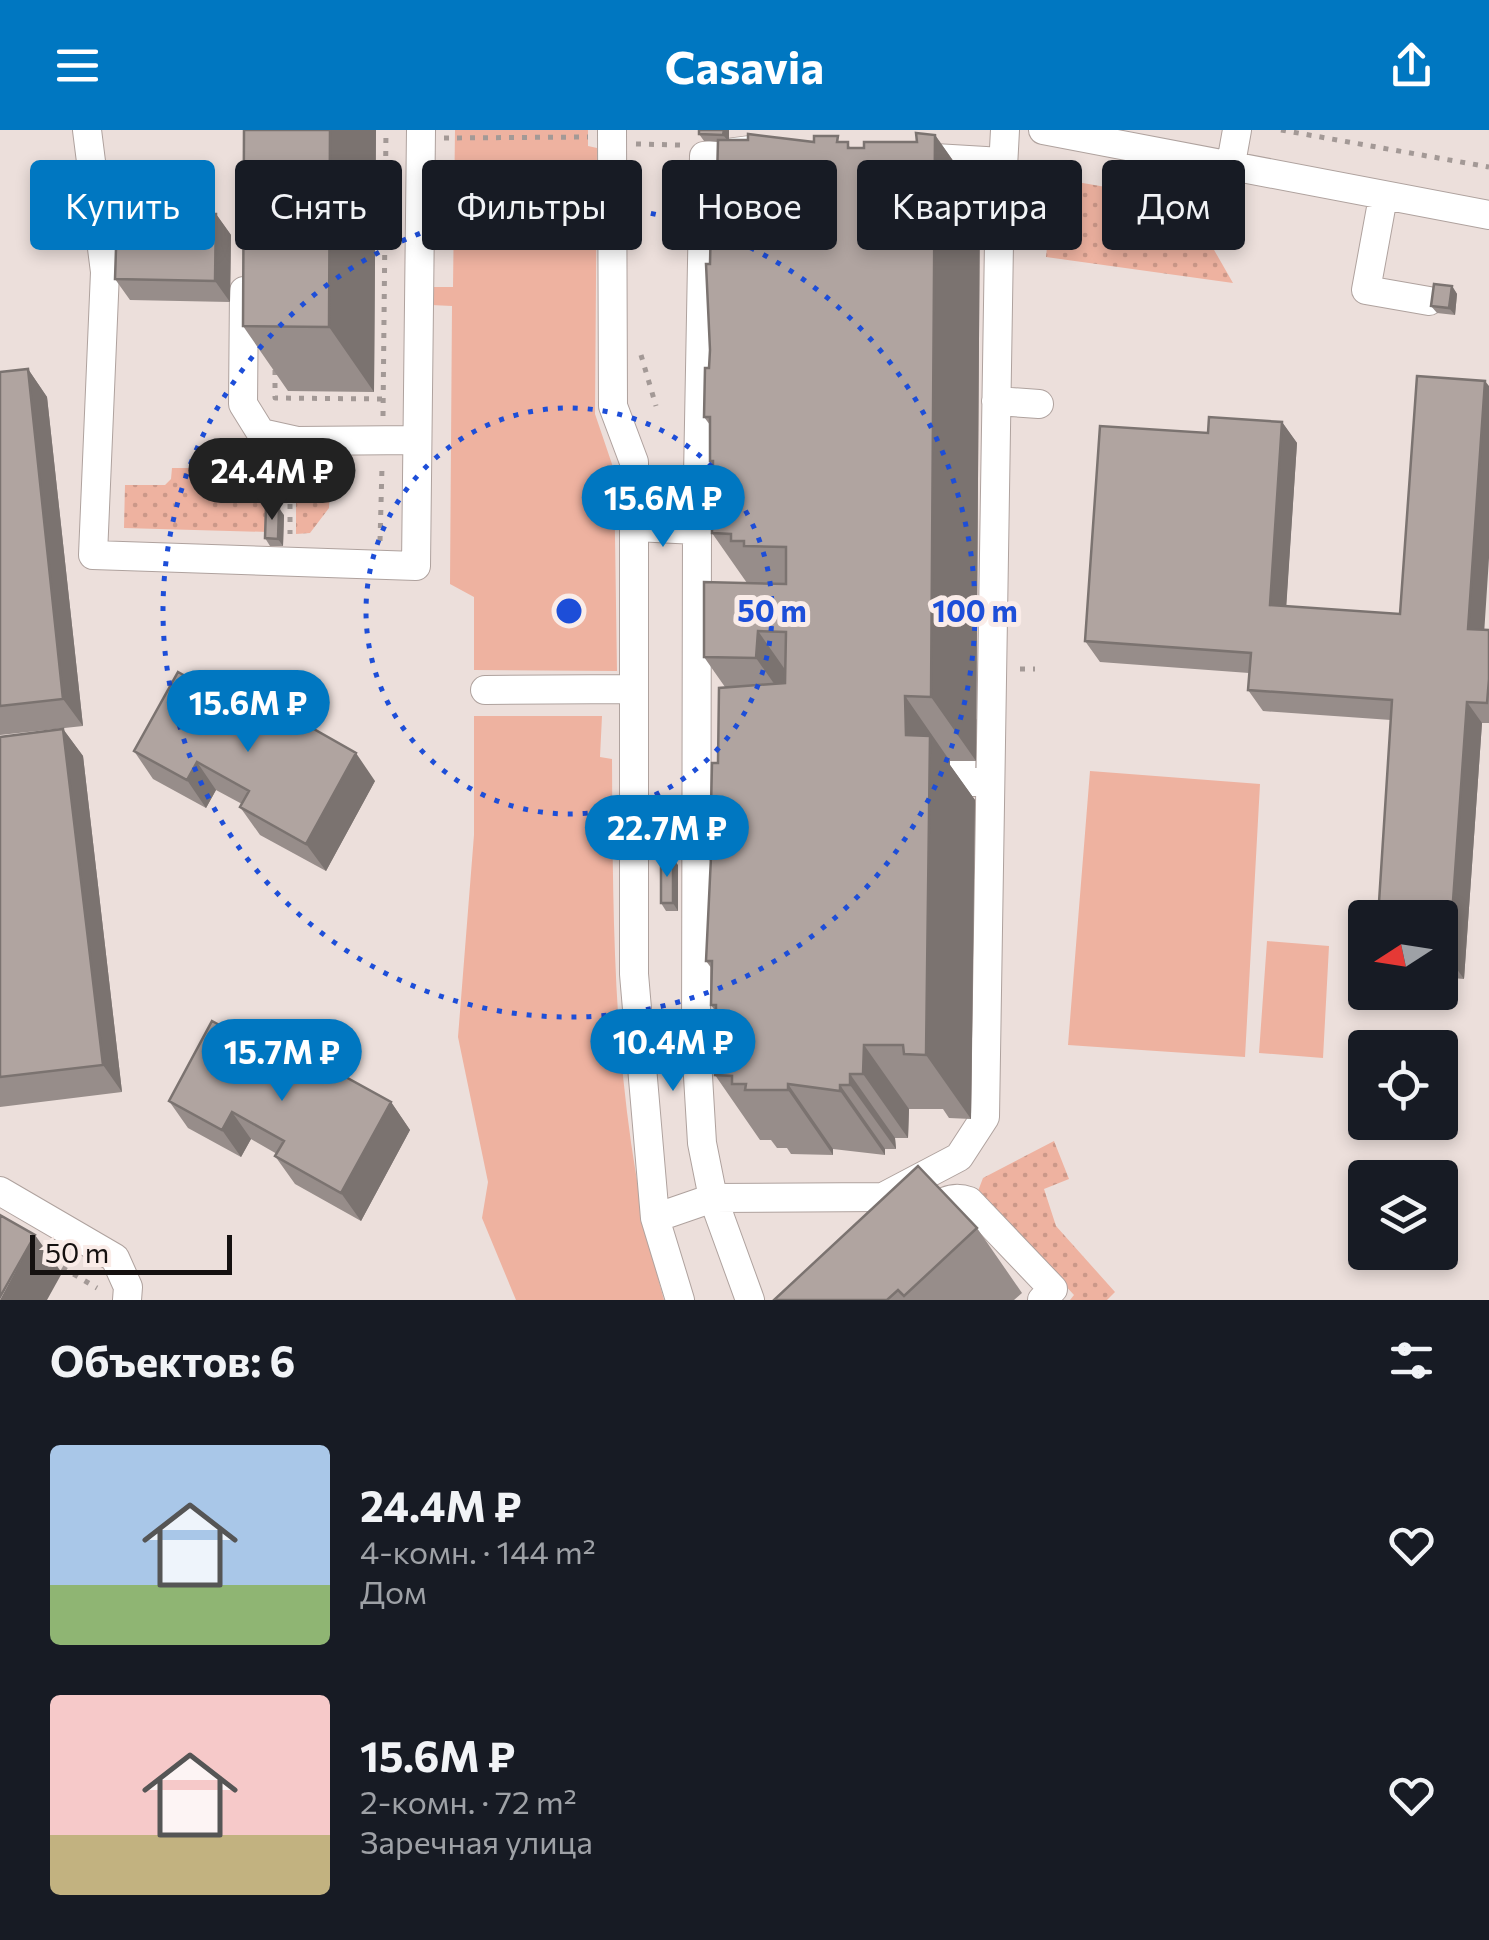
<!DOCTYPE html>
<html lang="ru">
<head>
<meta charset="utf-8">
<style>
	:root { --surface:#171b24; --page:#242831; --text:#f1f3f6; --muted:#9ea1a6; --accent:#0077c1 }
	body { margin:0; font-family:Commissioner,sans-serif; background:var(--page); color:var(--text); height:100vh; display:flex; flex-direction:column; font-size:38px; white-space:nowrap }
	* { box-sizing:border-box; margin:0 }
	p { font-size:32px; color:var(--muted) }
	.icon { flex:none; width:55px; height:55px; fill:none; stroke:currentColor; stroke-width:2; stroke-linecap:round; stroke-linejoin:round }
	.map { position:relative; height:1170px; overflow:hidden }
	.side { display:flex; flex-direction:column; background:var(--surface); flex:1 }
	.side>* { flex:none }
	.top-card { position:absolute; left:30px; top:30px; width:1430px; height:90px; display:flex; gap:20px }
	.needle { width:65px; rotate:258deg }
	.fabs { position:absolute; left:1348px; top:770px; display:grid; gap:20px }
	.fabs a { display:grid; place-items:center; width:110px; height:110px; border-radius:10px; background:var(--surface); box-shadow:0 5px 15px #0003; font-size:50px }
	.scale { position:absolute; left:30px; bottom:25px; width:202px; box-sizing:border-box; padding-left:10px; border:5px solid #151110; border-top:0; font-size:28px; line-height:35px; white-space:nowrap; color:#151110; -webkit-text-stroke:8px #faece8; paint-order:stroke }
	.price { position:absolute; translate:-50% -85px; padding:0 22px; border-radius:35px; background:var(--accent); color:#fff; font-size:32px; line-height:65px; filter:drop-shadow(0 2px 5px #0008) }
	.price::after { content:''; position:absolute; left:50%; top:60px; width:30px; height:22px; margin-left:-15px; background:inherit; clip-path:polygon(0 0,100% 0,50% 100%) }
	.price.active { background:#222; color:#fff }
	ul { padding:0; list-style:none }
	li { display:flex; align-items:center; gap:30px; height:250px; padding:0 50px }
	li span { display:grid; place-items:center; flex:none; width:280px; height:200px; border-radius:10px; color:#555 }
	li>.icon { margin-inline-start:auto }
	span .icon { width:120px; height:120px; fill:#fffc; stroke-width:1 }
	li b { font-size:42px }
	h2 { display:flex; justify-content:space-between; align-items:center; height:120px; padding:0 50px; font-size:42px }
	.tag { padding:0 35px; border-radius:10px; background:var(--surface); box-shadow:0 5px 15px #0003; font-size:35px; line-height:90px }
	.tag.active { background:var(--accent); color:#fff }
	header { display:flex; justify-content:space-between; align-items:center; height:130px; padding:0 50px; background:var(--accent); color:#fff; font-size:45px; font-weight:700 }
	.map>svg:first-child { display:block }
	.green { fill:#eeb2a0 }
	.park { fill:url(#park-dots) }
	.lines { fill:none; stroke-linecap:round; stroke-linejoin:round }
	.minor-casing { stroke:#afa29e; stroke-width:30 }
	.path { stroke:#a39996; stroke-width:5; stroke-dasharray:5 8; stroke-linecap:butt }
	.minor { stroke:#fff; stroke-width:28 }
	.wall { fill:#978d8a }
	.shaded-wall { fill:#7b7370 }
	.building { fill:#b0a4a0; stroke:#7b7370; stroke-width:2.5 }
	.ring { fill:none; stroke:#1d4ed8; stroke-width:5; stroke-dasharray:5 10 }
	.centre { fill:#1d4ed8; stroke:#faece8; stroke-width:5 }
	.ring-label { font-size:30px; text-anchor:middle; font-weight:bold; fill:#1d4ed8; stroke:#faece8; stroke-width:10; stroke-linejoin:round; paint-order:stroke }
</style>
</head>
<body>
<header><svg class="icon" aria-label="menu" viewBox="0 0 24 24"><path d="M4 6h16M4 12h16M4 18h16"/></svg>Casavia<svg class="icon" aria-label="share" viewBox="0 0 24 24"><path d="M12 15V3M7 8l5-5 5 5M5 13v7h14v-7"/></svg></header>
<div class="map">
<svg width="1489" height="1170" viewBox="0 0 1489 1170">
	<defs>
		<pattern id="park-dots" width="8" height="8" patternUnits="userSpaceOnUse" patternTransform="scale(2.5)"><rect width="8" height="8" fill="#eeb2a0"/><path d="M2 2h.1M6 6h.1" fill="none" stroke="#cb9889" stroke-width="1.8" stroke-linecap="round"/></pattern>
	</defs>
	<rect width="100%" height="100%" fill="#ecdfdb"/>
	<path class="green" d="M455,0H588V16L597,18L595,284L614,340L617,541L474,540V467L450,454L452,176L431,175V157H453Z
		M474,586H602L600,627L612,629C613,815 613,989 664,1170H516L482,1088L488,1052L458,907L474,705Z
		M1090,641L1260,654L1245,927L1068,915Z
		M1267,811L1329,816L1323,928L1259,923Z"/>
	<path class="park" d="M1054,48L1186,71L1233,153L1046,127Z
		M296,336L331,337L329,378L310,403L296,404Z
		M172,338H268V402L124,398L125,355H165L171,349Z
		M1054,1011L1069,1049L1044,1059L1056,1096L1115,1162L1107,1170H1070L1074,1165L978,1061L983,1048Z"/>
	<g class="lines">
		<defs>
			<path id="minor" d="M87,0L105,142L93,425L416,436L421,0
				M612,0L613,276L634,332V844L655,1088L680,1170
				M1043,0L1489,85
				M918,27L1002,32
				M1230,39L1237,0
				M1383,67L1366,160L1429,171
				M244,161L243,274L261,303L297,311L416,310
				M996,271L1039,274
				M635,397L697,400L704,26L750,20
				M697,400L696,913L702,1013L713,1068L750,1170
				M485,560L632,559
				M962,594L961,652H990
				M0,1061L115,1128L128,1157L127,1170
				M655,1088L713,1068L883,1067L959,1027L985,987L999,112L1005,0
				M918,1091C935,1078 947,1063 969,1071L1053,1159L1042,1170"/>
		</defs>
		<use href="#minor" class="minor-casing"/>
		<path class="path" d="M1281,0L1489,37
			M444,8L588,7
			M636,14L680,15
			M1025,114L1046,117
			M641,225L656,276
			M275,240V268L383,269
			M383,286L386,0
			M290,335V404
			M380,411L382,337
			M1020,539H1035
			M51,1131L97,1158"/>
		<use href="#minor" class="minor"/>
	</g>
	<path class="wall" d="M244,0H376L374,262L288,261L243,196Z
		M729,0V10L841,12L852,18H864L917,12L935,5L980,69L976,631H950V635L975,670L971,989L949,988L943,979H909L908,1008H895L896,1019H885V1025L833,1019V1025L791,1024L787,1018H777L771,1010H760L715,945L716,882L711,875L712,839L706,831L711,732L707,727L725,557L704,527L747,453L712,403L713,336L710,331V295L704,287L709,238L710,134L716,90L718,12L704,11L699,4Z
		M216,84L231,105L230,172L130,170L115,149L159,90Z
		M1452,156L1457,164L1455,185L1437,183L1431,176Z
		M28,239L47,267L83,596L0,605V242Z
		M1282,292L1297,313L1286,476L1489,500V593H1482L1464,849L1440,847V788L1391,590L1263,581L1248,560L1249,543L1100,532L1085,511L1208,303Z
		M284,385L283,416H270L265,408Z
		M63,599L83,626L122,962L0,977V607Z
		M134,621L375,651L326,741L260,705L240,677L242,674L216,660L206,678L153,649Z
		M678,735V781H666L661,773Z
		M323,952L391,972L410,1000L361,1091L295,1054L275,1026L277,1024L251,1009L241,1027L188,998L169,971Z
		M977,1098L1022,1163L1014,1170H774Z"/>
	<path class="shaded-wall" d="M330,0H376L374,262L329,197Z
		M724,0H729V12L723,5Z
		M935,5L980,69L976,631L931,567Z
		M216,84L231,105L230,172L215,151Z
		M1452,156L1457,164L1455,185L1449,178Z
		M28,239L47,267L83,596L63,569Z
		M1485,251L1489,256V428L1483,520L1468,499Z
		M1282,292L1297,313L1285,496L1270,475Z
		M279,378L284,385L283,416L278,409Z
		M758,501L803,565L801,592L756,528Z
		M905,566L950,631V635L975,670L971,989L926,925L906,605Z
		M1467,572L1482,593L1464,849L1449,828Z
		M63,599L83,626L122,962L103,935Z
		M356,623L375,651L326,741L306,714Z
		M197,632L216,660L206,678L187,650Z
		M673,728L678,735V781L673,773Z
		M864,915L909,979L908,1008L863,944Z
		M850,944L895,1008L896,1019L850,955Z
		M788,954L833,1019V1025L788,960Z
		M840,955L885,1019V1025L840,961Z
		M391,972L410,1000L361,1091L341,1063Z
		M232,982L251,1009L241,1027L222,1000Z
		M35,1105L62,1143L47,1170H0Z"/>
	<path class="building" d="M244,0H330L329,197L243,196Z
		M699,0H724L723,5L699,4Z
		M916,3L935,5L931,567L905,566L906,605L930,606L926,925L904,924L903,915H864L863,944H850V955H840V961L788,954V960H745L746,954H732V946L715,945L716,875H711L712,831H706L711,727H707L708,677H711L712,633H718L719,558L785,553L786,502L758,501L756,528L704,527V452L786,454V417L744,416V411H731V404L712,403L713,331H710V287H704L705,238H709L710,220L706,134H710L711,90H716L718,10H748V4L814,12V6H838L837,12H848V18H864V12H917Z
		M159,83L216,84L215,151L115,149L117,89L159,90Z
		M1434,154L1452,156L1449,178L1431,176Z
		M28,239L63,569L0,576V242Z
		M1417,246L1485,251L1468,499L1489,500V549L1487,573L1467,572L1449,828L1440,827V788H1378L1392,570L1248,560L1251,523L1085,511L1100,296L1208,303L1209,287L1282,292L1270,475L1400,484Z
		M266,377L279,378L278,409L265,408Z
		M178,542L288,603L296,589L356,623L306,714L240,677L249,661L197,632L187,650L134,621Z
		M63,599L103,935L0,947V607Z
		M661,728H673V773H661Z
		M212,891L323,952L331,939L391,972L341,1063L275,1026L284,1011L232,982L222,1000L169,971Z
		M918,1036L977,1098L904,1166L898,1160L887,1170H774Z
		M0,1085L35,1105L0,1167Z"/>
	<g class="ring">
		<circle cx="569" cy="481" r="203"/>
		<circle cx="569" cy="481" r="406"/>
	</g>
	<circle cx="569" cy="481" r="15" class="centre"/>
	<g class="ring-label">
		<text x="772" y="492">50 m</text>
		<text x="975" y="492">100 m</text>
	</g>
</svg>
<div class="fabs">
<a><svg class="needle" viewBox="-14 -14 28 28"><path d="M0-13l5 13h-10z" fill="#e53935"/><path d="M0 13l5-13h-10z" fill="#9ea1a6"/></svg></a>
<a><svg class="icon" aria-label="locate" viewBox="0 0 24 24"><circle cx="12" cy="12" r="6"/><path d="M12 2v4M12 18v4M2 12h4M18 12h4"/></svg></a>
<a><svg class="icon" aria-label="layers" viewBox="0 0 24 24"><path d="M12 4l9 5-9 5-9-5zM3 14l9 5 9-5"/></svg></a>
</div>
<div class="scale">50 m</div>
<b class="price active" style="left:272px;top:393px">24.4M ₽</b>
<b class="price" style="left:663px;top:420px">15.6M ₽</b>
<b class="price" style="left:248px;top:625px">15.6M ₽</b>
<b class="price" style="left:667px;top:750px">22.7M ₽</b>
<b class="price" style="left:673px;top:964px">10.4M ₽</b>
<b class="price" style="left:282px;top:974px">15.7M ₽</b>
<div class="top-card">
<a class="tag active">Купить</a>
<a class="tag">Снять</a>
<a class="tag">Фильтры</a>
<a class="tag">Новое</a>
<a class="tag">Квартира</a>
<a class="tag">Дом</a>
</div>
</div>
<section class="side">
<h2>Объектов: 6<svg class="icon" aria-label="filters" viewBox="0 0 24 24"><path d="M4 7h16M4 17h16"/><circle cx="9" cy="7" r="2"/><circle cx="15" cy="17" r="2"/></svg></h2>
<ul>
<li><span style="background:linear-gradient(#a9c7e8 70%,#8fb573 0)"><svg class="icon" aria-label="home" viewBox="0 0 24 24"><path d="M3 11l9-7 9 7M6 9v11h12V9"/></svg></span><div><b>24.4M ₽</b><p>4-комн. · 144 m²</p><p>Дом</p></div><svg class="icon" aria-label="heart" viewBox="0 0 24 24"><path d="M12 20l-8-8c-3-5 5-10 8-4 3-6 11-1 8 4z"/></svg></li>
<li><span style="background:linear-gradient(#f6c9c9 70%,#c2b280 0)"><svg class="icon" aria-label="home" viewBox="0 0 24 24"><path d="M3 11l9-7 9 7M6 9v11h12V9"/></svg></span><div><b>15.6M ₽</b><p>2-комн. · 72 m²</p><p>Заречная улица</p></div><svg class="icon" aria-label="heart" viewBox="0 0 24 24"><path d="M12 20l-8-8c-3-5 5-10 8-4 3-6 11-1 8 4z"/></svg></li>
</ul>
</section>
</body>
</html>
